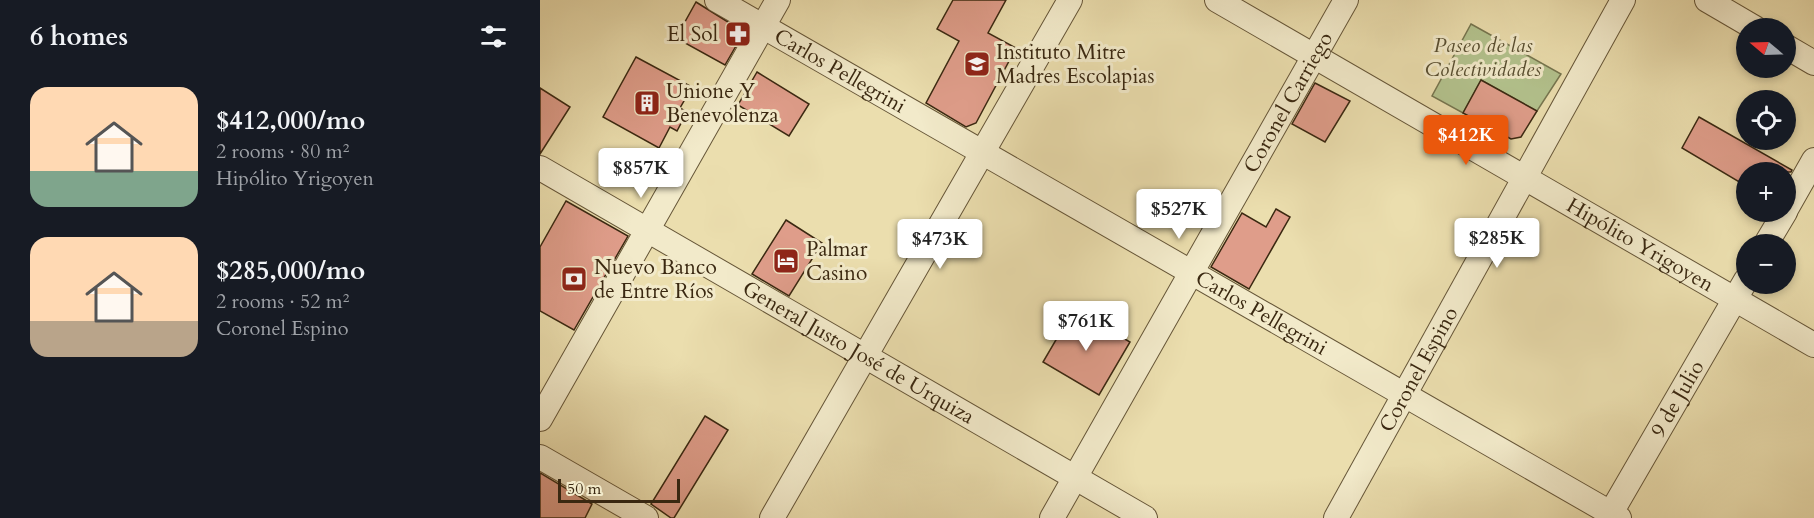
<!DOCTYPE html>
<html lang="en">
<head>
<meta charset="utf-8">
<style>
	:root { --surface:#171b24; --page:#20242c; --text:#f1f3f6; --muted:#9ea1a6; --accent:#ea580c }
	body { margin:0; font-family:Cardo,serif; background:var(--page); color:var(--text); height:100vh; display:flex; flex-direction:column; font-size:22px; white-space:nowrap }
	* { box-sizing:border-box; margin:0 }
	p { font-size:20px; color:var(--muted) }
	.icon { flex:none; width:33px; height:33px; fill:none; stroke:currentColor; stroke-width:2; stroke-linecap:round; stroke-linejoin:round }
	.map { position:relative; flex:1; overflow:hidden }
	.details { display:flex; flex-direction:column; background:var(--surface); width:540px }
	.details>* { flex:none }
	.needle { width:39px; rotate:289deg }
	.tools { position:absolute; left:1196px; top:18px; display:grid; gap:12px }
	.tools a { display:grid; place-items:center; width:60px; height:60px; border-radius:50%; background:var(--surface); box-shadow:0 3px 9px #0003; font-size:30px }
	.scale { position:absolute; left:18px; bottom:15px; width:122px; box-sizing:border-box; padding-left:6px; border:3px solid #3a2811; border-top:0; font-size:16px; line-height:21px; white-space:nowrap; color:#3a2811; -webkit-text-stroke:4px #f2eaca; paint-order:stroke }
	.price { position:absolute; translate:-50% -51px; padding:0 14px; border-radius:6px; background:#fff; color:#222; font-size:20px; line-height:39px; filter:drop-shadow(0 2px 3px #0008) }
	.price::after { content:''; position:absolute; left:50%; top:36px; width:18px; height:14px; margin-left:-9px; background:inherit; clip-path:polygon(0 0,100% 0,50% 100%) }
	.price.selected { background:var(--accent); color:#fff }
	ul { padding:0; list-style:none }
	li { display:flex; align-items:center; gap:18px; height:150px; padding:0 30px }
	li span { display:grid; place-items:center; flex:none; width:168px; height:120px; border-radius:18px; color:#555 }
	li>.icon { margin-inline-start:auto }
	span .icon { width:72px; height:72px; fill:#fffc; stroke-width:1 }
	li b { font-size:26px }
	h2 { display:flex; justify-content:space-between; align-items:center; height:72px; padding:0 30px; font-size:26px }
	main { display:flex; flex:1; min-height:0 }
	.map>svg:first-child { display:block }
	.green { fill:#b3c28d; stroke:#76754f; stroke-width:1.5 }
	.building { fill:#df9d8a; stroke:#3a2811; stroke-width:1.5 }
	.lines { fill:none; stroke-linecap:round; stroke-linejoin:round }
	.minor-casing { stroke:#665638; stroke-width:26 }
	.minor { stroke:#f2eaca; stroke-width:24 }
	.labels { text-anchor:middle; stroke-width:6; stroke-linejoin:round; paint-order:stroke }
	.poi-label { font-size:21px; fill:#3a2811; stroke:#f2eaca; text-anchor:start }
	.park-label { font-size:21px; font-style:italic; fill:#584e30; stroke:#f2eaca }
	.street-label { font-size:21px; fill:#3a2811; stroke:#f2eaca }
</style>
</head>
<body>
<main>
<section class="details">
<h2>6 homes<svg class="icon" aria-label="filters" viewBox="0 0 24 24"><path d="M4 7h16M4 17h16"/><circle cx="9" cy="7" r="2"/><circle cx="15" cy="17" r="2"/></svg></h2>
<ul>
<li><span style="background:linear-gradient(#ffd9b3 70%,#7fa58c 0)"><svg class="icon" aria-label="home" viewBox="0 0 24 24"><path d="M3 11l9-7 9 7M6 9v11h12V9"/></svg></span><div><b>$412,000/mo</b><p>2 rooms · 80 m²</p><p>Hipólito Yrigoyen</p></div></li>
<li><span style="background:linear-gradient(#ffd9b3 70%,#b9a48a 0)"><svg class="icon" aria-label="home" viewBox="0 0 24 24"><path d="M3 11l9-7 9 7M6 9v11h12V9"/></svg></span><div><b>$285,000/mo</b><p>2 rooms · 52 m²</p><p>Coronel Espino</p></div></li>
</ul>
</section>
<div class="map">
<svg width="1274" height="518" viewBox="0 0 1274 518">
	<rect width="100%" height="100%" fill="#ebdeae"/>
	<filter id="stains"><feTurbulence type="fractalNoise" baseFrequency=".00333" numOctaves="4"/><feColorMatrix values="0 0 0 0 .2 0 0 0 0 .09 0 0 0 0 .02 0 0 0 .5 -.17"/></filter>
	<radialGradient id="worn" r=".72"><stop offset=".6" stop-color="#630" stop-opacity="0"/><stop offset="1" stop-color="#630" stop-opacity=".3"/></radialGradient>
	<path class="green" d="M931,24L1021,74L997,111L941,80L923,113L892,96Z"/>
	<path class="building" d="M413,0H466L448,33L476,48L436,123L426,127L386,103L419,41L397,29Z
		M156,2L204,32L185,65L136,38Z
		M96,57L152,87L140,108L147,112L137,131L130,127L119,148L63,117Z
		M217,72L269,104L249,136L198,105Z
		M941,80L997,111L981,137L971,139L923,113Z
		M775,83L810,101L785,142L752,124Z
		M0,88L30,107L0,154Z
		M1159,117L1252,170L1251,172H1206V186L1142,148Z
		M26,201L88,236L34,330L0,311V247Z
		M736,209L750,217L709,289L671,267L702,213L726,227Z
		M246,220L282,243L249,296L212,274Z
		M534,309L590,342L559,395L503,362Z
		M165,416L188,430L134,518H131L111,504Z
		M0,473L52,504L45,518H0Z"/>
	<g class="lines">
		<defs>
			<g id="minor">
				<path id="s1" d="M177,0L1079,518"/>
				<path id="s2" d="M677,0L1274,345"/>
				<path d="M1167,0L1215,28"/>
				<path d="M1245,46L1274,63"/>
				<path id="s3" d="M0,168L605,518"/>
				<path d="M1245,211L1274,160"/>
				<path d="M1226,244L1245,212"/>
				<path d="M0,419L238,0"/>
				<path d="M0,457L106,518"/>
				<path d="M232,518L530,0"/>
				<path id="s4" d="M512,518L806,0"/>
				<path id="s5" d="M796,518L1083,0"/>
				<path id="s6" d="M1068,518L1206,280"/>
			</g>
		</defs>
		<use href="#minor" class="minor-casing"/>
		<use href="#minor" class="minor"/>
	</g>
	<defs>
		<symbol id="pharmacy-square" viewBox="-11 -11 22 22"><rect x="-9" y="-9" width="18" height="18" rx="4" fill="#8f2418" stroke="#f2eaca"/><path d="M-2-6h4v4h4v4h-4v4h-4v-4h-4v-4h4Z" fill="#fff"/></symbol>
		<symbol id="school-square" viewBox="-11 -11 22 22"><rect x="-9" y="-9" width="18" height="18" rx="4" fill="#8f2418" stroke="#f2eaca"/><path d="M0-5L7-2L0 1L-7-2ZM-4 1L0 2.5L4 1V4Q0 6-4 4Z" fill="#fff"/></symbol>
		<symbol id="building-square" viewBox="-11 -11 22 22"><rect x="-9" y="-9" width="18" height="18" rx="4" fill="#8f2418" stroke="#f2eaca"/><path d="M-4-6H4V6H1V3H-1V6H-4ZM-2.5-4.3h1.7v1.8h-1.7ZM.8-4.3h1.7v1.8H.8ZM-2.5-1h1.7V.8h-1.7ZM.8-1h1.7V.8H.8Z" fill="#fff"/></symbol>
		<symbol id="hotel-square" viewBox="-11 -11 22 22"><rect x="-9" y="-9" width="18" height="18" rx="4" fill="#8f2418" stroke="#f2eaca"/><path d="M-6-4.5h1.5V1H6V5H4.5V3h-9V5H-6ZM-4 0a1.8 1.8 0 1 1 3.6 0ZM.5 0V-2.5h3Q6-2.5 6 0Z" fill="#fff"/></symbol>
		<symbol id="bank-square" viewBox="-11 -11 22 22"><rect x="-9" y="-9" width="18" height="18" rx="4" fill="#8f2418" stroke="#f2eaca"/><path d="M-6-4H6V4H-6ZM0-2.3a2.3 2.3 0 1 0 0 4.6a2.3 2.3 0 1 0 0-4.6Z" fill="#fff"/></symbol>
	</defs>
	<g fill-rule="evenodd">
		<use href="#pharmacy-square" x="183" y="19" width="30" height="30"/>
		<use href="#school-square" x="422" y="49" width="30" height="30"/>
		<use href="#building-square" x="92" y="88" width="30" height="30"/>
		<use href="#hotel-square" x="231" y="246" width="30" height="30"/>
		<use href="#bank-square" x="19" y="264" width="30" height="30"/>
	</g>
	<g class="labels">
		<g class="poi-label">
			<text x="178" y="41" text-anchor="end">El Sol</text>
			<text x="456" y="59">Instituto Mitre<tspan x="456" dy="24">Madres Escolapias</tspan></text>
			<text x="126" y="98">Unione Y<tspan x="126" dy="24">Benevolenza</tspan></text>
			<text x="266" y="256">Palmar<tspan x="266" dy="24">Casino</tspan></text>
			<text x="54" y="274">Nuevo Banco<tspan x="54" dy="24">de Entre Ríos</tspan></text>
		</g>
		<g class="park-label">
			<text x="943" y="52">Paseo de las<tspan x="943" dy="24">Colectividades</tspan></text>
		</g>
		<g class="street-label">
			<text dy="7" stroke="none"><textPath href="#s1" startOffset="142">Carlos Pellegrini</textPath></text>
			<text dy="7" stroke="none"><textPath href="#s4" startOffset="478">Coronel Carriego</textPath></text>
			<text dy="7" stroke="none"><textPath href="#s2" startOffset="489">Hipólito Yrigoyen</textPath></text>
			<text dy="7" stroke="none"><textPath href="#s1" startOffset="628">Carlos Pellegrini</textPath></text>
			<text dy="7" stroke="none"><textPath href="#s3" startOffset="368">General Justo José de Urquiza</textPath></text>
			<text dy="7" stroke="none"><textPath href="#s5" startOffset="170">Coronel Espino</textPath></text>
			<text dy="7" stroke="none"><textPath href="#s6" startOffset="138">9 de Julio</textPath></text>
		</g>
	</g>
	<rect width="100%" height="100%" filter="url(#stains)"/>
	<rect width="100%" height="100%" fill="url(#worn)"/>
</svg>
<div class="tools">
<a><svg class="needle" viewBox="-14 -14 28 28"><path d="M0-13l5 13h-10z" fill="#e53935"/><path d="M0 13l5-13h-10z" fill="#9ea1a6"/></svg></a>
<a><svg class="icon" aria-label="locate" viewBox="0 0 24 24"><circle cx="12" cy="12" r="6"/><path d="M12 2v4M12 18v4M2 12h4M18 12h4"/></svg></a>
<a>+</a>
<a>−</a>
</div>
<div class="scale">50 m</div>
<b class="price selected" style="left:926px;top:166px">$412K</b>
<b class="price" style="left:101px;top:199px">$857K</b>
<b class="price" style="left:639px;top:240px">$527K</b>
<b class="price" style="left:957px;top:269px">$285K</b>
<b class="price" style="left:400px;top:270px">$473K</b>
<b class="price" style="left:546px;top:352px">$761K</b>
</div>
</main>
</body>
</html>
